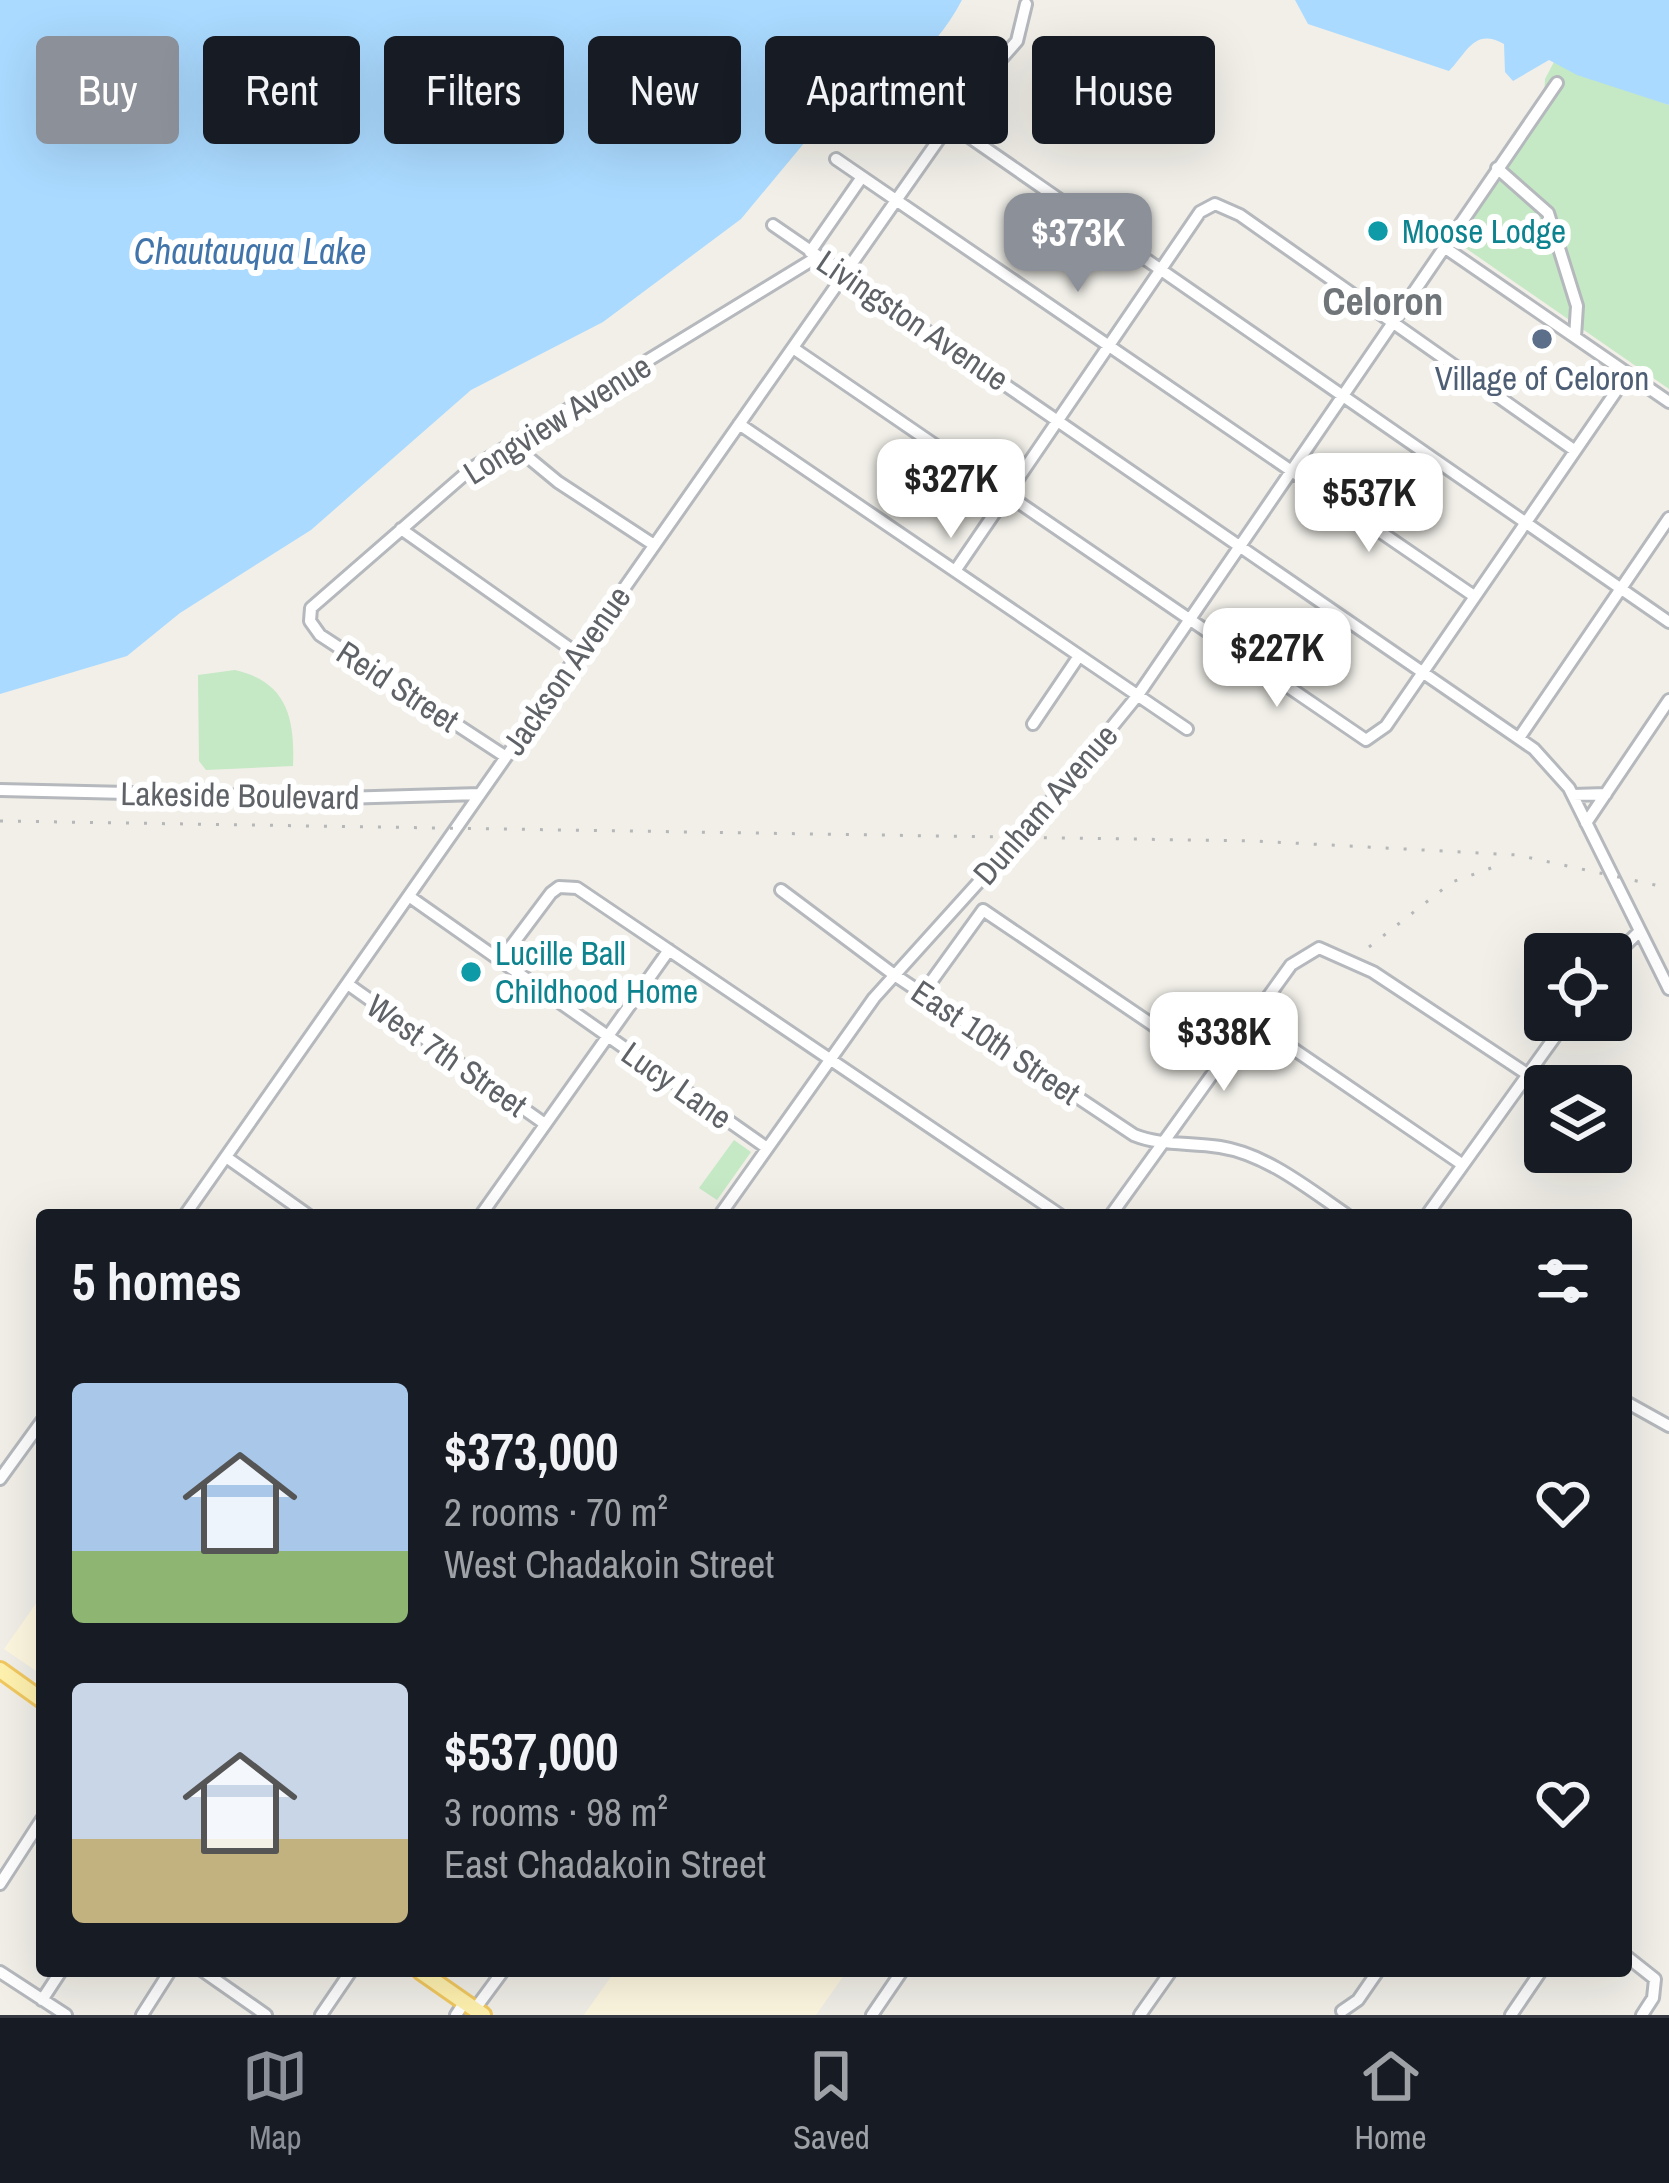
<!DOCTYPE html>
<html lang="en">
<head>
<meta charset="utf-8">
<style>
	:root { --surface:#171b24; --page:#20242c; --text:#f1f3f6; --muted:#9ea1a6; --line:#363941; --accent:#8c9099 }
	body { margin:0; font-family:"Archivo Narrow",sans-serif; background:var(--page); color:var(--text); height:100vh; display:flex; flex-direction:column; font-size:45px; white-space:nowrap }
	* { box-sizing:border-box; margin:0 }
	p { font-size:39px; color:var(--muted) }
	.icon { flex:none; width:66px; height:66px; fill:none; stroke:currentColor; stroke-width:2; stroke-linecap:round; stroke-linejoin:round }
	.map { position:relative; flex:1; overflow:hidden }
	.side { position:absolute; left:36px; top:1209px; width:1596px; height:768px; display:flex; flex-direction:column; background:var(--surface); border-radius:12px; box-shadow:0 12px 48px #0002 }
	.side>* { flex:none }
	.hud { position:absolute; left:36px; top:36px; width:1599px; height:108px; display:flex; gap:24px }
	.buttons { position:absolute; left:1524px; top:933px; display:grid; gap:24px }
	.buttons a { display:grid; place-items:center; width:108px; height:108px; border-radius:12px; background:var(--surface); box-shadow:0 12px 48px #0002; font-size:60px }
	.price { position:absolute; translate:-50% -102px; padding:0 27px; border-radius:24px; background:#fff; color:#222; font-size:39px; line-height:78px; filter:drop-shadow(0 3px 6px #0008) }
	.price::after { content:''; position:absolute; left:50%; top:72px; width:36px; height:27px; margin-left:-18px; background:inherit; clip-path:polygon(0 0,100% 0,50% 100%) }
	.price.current { background:var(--accent); color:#fff }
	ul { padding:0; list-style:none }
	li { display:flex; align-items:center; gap:36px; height:300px; padding:0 36px }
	li span { display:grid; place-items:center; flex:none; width:336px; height:240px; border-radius:12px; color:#555 }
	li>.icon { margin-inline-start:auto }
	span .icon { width:144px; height:144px; fill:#fffc; stroke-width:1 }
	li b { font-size:51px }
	h2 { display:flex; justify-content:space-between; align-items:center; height:144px; padding:0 36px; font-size:51px }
	.chip { padding:0 42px; border-radius:12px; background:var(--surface); box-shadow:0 12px 48px #0002; font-size:42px; line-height:108px }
	.chip.current { background:var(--accent); color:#fff }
	.menu { display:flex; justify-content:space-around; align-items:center; height:168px; border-top:3px solid var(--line); background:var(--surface); font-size:33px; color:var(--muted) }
	.menu a { display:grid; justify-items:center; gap:6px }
	.menu .current { color:var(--accent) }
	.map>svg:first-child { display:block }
	.commercial { fill:#fef7e0 }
	.green { fill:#c5e8c5 }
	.water { fill:#aadaff }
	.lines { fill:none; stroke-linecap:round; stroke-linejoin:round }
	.minor-casing { stroke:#b5b8bc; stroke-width:16 }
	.major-casing { stroke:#f2c960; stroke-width:20 }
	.minor { stroke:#fff; stroke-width:10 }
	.major { stroke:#fff2af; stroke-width:14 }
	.rail { stroke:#b6b7b8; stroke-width:3; stroke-dasharray:3 15; stroke-linecap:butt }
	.minor-bridge-casing { stroke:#b5b8bc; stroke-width:16; stroke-linecap:butt }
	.minor-bridge { stroke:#fff; stroke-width:10 }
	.culture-dot { fill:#0f9aa8; stroke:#fff; stroke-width:4.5 }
	.service-dot { fill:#5c6f8a; stroke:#fff; stroke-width:4.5 }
	.labels { text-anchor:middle; stroke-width:12; stroke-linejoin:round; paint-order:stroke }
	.culture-label { font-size:33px; fill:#0d838f; stroke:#fff; text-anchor:start }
	.street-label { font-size:33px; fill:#5f6368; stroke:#fff }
	.service-label { font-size:33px; fill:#4e5e75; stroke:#fff }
	.water-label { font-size:36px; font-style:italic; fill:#4174aa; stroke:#fff }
	.quarter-label { font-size:39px; font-weight:bold; fill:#70757a; stroke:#fff }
</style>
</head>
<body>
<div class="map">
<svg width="1669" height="2015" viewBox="0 0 1669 2015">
	<rect width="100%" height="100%" fill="#f1efe8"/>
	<path class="commercial" d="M42,1595V1675L4,1649Z
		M615,1971H847L816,2015H584Z"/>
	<path class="green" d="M1554,62L1669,105V389L1454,240L1543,116L1545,79Z
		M235,670C287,682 295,718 293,766L206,770L199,761L198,675Z
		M734,1140L751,1152L717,1200L699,1188Z"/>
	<path class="water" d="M0,0H962C932,58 877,94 827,135L810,136L741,219L603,322L471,390L311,530L180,613L127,656L0,694Z
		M1295,0H1669V105L1577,75L1549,60L1513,81L1505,72L1504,44C1474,27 1467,53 1449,71L1308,24Z"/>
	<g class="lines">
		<defs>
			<path id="minor" d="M900,89L1669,622
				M836,159L1474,596
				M1497,168L1548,213L1577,306L1575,337
				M773,225L1534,749L1569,788L1669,989
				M1444,247L1669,402
				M810,252L862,177
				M793,348L1366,740L1386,726L1628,374
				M739,424L1187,729
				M512,444L558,482L654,545
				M401,529L578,654
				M955,571L1200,212L1215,204L1240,215L1574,450
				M1033,724L1079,656
				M1519,738L1669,518
				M506,757L320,635L310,621L311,608L472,468L817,257
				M1063,787L1138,695L1557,83
				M0,790L340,798L480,794
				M1573,795L1606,794
				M1586,823L1669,700
				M781,890L893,974L1134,1135C1161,1146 1191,1142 1220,1147C1266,1154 1309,1189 1347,1215
				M410,897L767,1148
				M1611,959L1640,931
				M500,961L551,893L559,887L577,888L1060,1215
				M349,985L545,1124
				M923,993L983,910L1215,1067
				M1251,1020L1463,1165
				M226,1157L308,1215
				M185,1215L972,92L1017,41L1026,4
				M481,1215L669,950
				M720,1215L874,998L995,864
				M1111,1215L1291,965L1319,948L1373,972L1527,1074
				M1427,1215L1567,1020
				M1626,1402L1669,1426
				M0,1479L42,1421
				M0,1884L42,1819
				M1626,1956L1655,1979L1653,1998L1642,2015
				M203,1971L266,2015
				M0,1972L66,2015
				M42,2000L61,1971
				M475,2009L503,1971
				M1342,2011L1358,2000L1378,1971
				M142,2015L170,1971
				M321,2015L351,1971
				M456,2015L464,2003
				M872,2015L902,1971
				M1140,2015L1171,1971
				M1511,2015L1541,1971"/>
			<path id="major" d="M0,1670L42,1700
				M420,1971L483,2015"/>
		</defs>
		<use href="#minor" class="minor-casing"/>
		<use href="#major" class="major-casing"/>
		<use href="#minor" class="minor"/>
		<use href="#major" class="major"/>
		<path class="rail" d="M0,821L1255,841L1517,855L1669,888
			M1369,947L1452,882L1505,863"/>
		<defs>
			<path id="minor-bridge" d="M995,864L1063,787"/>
		</defs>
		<use href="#minor-bridge" class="minor-bridge-casing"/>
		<use href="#minor-bridge" class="minor-bridge"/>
	</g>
	<g class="culture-dot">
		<circle cx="1378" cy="231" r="12"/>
		<circle cx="471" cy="972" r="12"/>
	</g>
	<circle class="service-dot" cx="1542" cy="339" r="12"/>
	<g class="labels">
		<g class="culture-label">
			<text x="1402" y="243">Moose Lodge</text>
			<text x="495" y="965">Lucille Ball<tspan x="495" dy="38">Childhood Home</tspan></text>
		</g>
		<g class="street-label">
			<text transform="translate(913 320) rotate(34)" y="12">Livingston Avenue</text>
			<text transform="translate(557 419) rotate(-32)" y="12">Longview Avenue</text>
			<text transform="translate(566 670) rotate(-55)" y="12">Jackson Avenue</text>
			<text transform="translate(398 686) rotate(33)" y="12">Reid Street</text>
			<text transform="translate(240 795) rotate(1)" y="12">Lakeside Boulevard</text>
			<text transform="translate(1045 804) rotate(-49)" y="12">Dunham Avenue</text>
			<text transform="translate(996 1042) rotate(34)" y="12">East 10th Street</text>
			<text transform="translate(447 1055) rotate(35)" y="12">West 7th Street</text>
			<text transform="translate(677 1085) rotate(35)" y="12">Lucy Lane</text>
		</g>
		<g class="service-label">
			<text x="1542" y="390">Village of Celoron</text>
		</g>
		<g class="water-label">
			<text x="250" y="264">Chautauqua Lake</text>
		</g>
		<g class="quarter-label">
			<text x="1383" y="315">Celoron</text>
		</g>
	</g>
</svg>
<div class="buttons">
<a><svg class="icon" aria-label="locate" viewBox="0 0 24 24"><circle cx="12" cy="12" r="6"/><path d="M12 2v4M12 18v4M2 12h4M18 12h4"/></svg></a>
<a><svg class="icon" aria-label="layers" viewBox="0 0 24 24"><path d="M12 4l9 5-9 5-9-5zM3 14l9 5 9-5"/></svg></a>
</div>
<b class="price current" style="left:1078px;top:295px">$373K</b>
<b class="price" style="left:951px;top:541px">$327K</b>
<b class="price" style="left:1369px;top:555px">$537K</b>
<b class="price" style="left:1277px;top:710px">$227K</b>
<b class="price" style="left:1224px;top:1094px">$338K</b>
<div class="hud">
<a class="chip current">Buy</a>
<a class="chip">Rent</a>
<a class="chip">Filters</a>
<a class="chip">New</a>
<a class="chip">Apartment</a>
<a class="chip">House</a>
</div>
<section class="side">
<h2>5 homes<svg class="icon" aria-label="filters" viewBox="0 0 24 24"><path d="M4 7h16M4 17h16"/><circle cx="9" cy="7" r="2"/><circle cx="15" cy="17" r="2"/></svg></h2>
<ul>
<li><span style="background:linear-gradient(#a9c7e8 70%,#8fb573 0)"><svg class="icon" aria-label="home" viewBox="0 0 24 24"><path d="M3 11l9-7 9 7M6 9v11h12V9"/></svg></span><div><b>$373,000</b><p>2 rooms · 70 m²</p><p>West Chadakoin Street</p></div><svg class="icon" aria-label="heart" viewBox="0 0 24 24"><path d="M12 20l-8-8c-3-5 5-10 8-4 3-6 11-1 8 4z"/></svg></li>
<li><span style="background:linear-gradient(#c9d6e8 65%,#c2b280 0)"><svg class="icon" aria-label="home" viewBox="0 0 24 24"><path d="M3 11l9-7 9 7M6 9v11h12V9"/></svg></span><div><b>$537,000</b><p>3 rooms · 98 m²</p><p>East Chadakoin Street</p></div><svg class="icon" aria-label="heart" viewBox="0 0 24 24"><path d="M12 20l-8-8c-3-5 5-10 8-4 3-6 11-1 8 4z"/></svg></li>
</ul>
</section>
</div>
<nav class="menu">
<a class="current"><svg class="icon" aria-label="map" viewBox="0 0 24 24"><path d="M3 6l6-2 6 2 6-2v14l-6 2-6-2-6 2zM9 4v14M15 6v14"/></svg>Map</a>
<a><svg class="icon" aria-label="saved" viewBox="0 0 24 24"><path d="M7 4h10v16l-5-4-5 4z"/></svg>Saved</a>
<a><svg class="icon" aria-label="home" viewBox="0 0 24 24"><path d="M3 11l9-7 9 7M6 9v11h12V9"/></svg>Home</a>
</nav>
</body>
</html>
